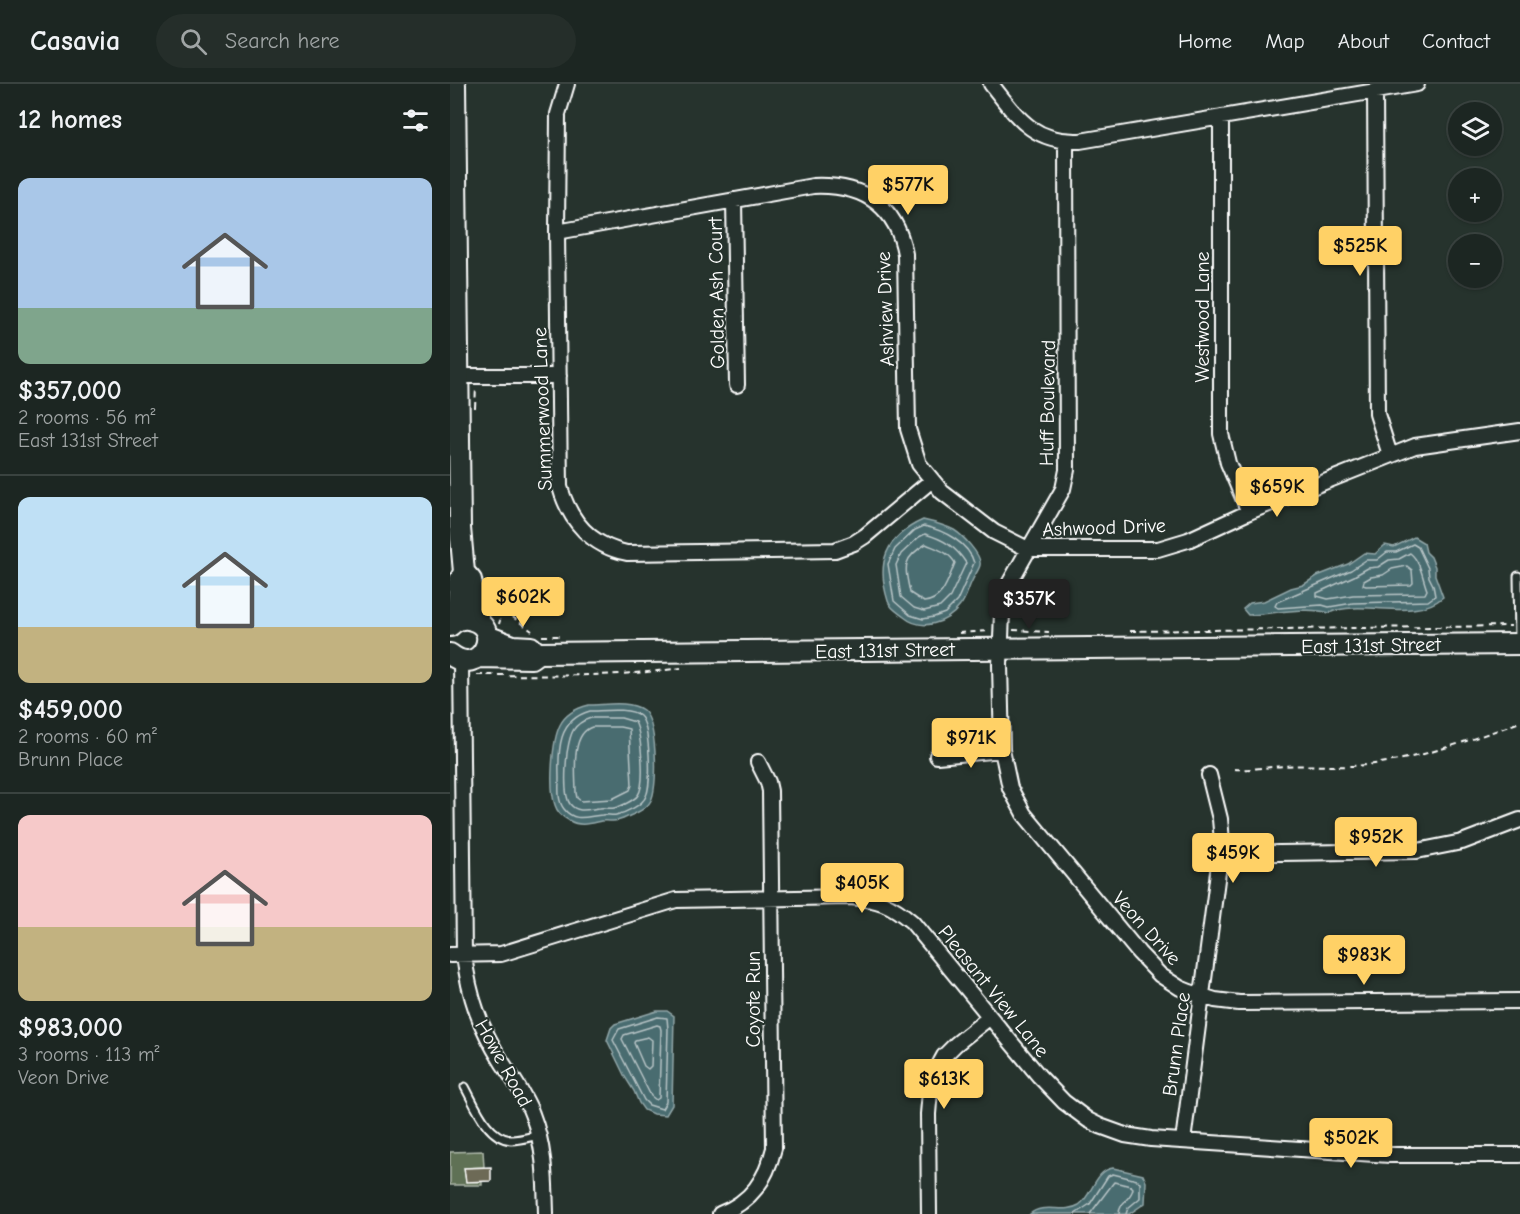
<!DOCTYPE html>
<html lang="en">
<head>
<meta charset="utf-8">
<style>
	:root { --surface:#1c2622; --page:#252e2a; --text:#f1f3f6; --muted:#a0a5a5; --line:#3a4340; --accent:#ffd166 }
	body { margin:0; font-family:"Comic Neue",sans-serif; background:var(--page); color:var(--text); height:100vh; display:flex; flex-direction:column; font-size:22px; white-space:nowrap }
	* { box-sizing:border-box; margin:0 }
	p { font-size:20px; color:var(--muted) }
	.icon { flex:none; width:33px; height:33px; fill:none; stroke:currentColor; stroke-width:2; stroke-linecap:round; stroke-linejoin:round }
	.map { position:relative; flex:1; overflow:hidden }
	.side { display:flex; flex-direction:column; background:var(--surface); width:450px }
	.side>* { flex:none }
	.controls { position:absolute; left:998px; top:18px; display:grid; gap:12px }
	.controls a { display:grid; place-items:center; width:54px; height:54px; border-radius:50%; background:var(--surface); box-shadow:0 2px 4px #0004,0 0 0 2px var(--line); font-size:30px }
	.price { position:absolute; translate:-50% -51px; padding:0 14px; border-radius:6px; background:var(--accent); color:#111; font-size:20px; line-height:39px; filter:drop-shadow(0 2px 3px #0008) }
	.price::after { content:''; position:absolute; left:50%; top:36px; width:18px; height:14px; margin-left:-9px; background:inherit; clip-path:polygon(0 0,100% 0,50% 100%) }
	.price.on { background:#222; color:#fff }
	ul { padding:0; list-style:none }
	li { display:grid; align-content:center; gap:12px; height:318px; padding:0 18px }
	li+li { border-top:2px solid var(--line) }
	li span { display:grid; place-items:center; height:186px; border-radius:12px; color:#555 }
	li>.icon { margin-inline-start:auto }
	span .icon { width:108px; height:108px; fill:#fffc; stroke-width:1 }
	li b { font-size:26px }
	h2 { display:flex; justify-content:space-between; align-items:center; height:72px; padding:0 18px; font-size:26px }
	header { display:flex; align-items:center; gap:36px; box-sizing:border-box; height:84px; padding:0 30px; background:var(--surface); border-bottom:2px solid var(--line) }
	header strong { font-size:28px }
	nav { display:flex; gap:33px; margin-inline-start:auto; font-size:21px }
	.search { width:420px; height:54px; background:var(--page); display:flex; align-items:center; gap:15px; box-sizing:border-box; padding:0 21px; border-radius:33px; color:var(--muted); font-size:22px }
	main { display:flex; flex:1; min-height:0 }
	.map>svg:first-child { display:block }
	.green { fill:#5e7154; stroke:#aeb8aa; stroke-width:1.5 }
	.water { fill:#4a6c70; stroke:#92a7a9; stroke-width:1.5 }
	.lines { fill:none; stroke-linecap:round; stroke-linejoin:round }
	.shore { stroke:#b7c4c6; stroke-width:1.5 }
	.building { fill:#6d6b57; stroke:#fff; stroke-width:1.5 }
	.lane-casing { stroke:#fff; stroke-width:11 }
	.street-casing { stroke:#fff; stroke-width:18 }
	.secondary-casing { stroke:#fff; stroke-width:24 }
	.path { stroke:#fff; stroke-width:2; stroke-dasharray:6 4.5; stroke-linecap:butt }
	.lane { stroke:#26332d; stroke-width:7 }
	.street { stroke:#26332d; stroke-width:14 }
	.secondary { stroke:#26332d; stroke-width:20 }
	.labels { text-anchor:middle; stroke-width:4.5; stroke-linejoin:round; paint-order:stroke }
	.street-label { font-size:20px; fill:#fff; stroke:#26332d }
</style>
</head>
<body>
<header>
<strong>Casavia</strong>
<div class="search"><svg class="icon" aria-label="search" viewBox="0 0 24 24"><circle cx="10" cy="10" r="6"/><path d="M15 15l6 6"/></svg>Search here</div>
<nav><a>Home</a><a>Map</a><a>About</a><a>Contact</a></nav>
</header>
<main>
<section class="side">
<h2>12 homes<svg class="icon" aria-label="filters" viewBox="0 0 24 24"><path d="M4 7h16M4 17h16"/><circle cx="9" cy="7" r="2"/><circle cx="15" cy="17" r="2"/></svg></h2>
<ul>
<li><span style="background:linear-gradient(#a9c7e8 70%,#7fa58c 0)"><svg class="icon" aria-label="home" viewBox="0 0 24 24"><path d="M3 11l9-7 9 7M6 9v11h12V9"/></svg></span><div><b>$357,000</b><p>2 rooms · 56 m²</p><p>East 131st Street</p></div></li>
<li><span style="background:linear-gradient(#bfe0f5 70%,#c2b280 0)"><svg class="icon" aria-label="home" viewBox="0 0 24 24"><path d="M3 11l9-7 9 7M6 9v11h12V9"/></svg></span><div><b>$459,000</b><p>2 rooms · 60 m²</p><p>Brunn Place</p></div></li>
<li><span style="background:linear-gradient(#f6c9c9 60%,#c2b280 0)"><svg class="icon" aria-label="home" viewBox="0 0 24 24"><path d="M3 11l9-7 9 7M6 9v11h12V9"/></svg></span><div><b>$983,000</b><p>3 rooms · 113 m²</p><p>Veon Drive</p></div></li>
</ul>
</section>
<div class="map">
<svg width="1070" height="1130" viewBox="0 0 1070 1130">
	<rect width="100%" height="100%" fill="#26332d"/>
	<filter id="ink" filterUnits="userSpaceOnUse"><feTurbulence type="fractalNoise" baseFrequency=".0167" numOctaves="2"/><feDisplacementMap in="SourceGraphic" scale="12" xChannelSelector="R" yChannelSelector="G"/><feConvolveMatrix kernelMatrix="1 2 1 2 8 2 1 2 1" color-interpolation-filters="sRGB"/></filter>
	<g filter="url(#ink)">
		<path class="green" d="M33,1067L34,1083L14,1084L16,1097L32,1098V1101H0V1068Z"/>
		<path class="water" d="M473,436C482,438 496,442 504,446C512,451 532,471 530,481C529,486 524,492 522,497C518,505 516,515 510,522C497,539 472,548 454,533C449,529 440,524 438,517C426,479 435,453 473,436Z
			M964,453L974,459L976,468L981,473L985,483V491L993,513C964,539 913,514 879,529C858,522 821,530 798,531L793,525L800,519L814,517L841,504L853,501L867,492L898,480L914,469L925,470L935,461L944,463Z
			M139,621C155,621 179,616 193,626C207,637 208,698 202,714C198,726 183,730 173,735C165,739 160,736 151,737C141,739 130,743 120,737C114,734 107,728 105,721C99,704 102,657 110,641C116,629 127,624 139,621Z
			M207,927H217L224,932L222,1021L216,1031L203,1030L194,1026L189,1019L184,1007L175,993L157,956L161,944L165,940Z
			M663,1084L693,1091L696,1098L695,1119L679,1130H580C593,1118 614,1130 629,1121C642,1112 645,1086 663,1084Z"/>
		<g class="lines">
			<path class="shore" d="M474,442C493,446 519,459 524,479L507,517L495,529L484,533L473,535L460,531L444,517L438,480L445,465L465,446Z
				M475,450C493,455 506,463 516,479L500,513L490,523L474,527L464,524L451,513L446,481L451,470L469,453Z
				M476,460C487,465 499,468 505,479C498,495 494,516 474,518L460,509C455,483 451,475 476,460Z
				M963,460L968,463L978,484L979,493L983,501L985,512L978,517L903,519L879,523L872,521L828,524L825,522L827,518L901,486L916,476H927L937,468H946Z
				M960,469C971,478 972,493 977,506L975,510L903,511L878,515L867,512V509L904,492L918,484L928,483L939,476L949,475Z
				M957,482L962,486L963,499L961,501L916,502L913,501L914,497L921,493L933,491L942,485Z
				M140,627C152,627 180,623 190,632C200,641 202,700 196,712C193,721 175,729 166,731C162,732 157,730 152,731C138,732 125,739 114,725C107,716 109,704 109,694C108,665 108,636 140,627Z
				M141,634H171L185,638C191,649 196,700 188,711C185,716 170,723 164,724C159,725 154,723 150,724C139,725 128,730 120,720C113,711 116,680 117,669C120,652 121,640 141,634Z
				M142,643H170L179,645L182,701L180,706L162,715L131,717L127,714L126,709C126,691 120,650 142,643Z
				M208,933L217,934L218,945L216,1018L212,1025L199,1021L194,1016L163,956L169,945Z
				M207,941L210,942L211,946L209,1014L206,1016L201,1012L172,955L174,951Z
				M198,953L202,956L201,982L198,985L194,982L184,959L185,956Z
				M625,1130L640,1120L658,1092L663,1090L687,1096L690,1099V1114L678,1124L676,1130
				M640,1130L664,1098L681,1102L683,1104C682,1115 669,1118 669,1130"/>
		</g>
		<path class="building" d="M41,1083V1097L16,1098L14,1084Z"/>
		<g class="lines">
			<defs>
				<path id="lane" d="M1068,492L1069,557
					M15,1003C25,1021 37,1054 61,1056C70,1056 80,1053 89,1051"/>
				<path id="street" d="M117,0L108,30L107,148L110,403C120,438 142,462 177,469L385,466L404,459L415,452L482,396
					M541,0C567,33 583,59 630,57L967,0
					M925,7L927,330L940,371
					M771,33V350L778,379L799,428
					M616,58L617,386L613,405L560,498L552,528L550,581L552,666L560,704L574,730L689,869L710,891L730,904L740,908L765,916L789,919L1070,917
					M284,116L287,301
					M107,148L363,102C412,100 446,120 455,170L458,345L469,380L492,408L544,448L578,465H708L738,456L799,428L965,362L1070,347
					M8,292H109
					M11,576L14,871C19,913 30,943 52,978C63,995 75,1011 82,1030C95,1063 95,1095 96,1130
					M487,672L552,666
					M771,770L967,767L1012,758L1070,736
					M0,871L51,870L226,816L400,813C428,815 441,820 462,838L540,933L589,992L614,1018L638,1036L650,1042L675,1051L701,1055L940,1071H1070
					M733,1057L772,757L770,735L759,691
					M270,1130C301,1118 316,1096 324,1064L320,707L318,698L308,678
					M479,1130L478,1030L481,996L494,972L506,960L540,933"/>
				<path id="secondary" d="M5,0L10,444L14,488L9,498L7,537
					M14,488L21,496L29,539
					M0,542C6,536 14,533 22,536C54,545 30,595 0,570
					M37,552L63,562L81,563L84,566
					M28,573L81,574L88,569L1070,560"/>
			</defs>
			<use href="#lane" class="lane-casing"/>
			<use href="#street" class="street-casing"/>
			<use href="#secondary" class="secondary-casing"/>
			<path class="path" d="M25,324L26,303
				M40,509L53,526L49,540
				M53,526L82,547
				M563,546L599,548
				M680,547L1061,542
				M509,549L539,547
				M92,552H111
				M27,591C94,591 163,594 231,584
				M784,685C801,686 817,683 834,682C861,680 889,684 916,681C970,675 1020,656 1070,638"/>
			<use href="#lane" class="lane"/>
			<use href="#street" class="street"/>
			<use href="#secondary" class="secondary"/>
		</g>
	</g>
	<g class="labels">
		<g class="street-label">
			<text transform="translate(266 209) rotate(-91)" y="7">Golden Ash Court</text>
			<text transform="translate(435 225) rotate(-92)" y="7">Ashview Drive</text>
			<text transform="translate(752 233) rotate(-90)" y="7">Westwood Lane</text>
			<text transform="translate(597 319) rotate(-89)" y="7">Huff Boulevard</text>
			<text transform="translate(92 325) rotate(-92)" y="7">Summerwood Lane</text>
			<text transform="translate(654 443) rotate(-2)" y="7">Ashwood Drive</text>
			<text transform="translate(921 561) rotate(-1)" y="7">East 131st Street</text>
			<text transform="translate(435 566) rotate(-1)" y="7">East 131st Street</text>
			<text transform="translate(697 844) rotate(48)" y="7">Veon Drive</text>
			<text transform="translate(544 907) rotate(51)" y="7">Pleasant View Lane</text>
			<text transform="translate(303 915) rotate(-90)" y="7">Coyote Run</text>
			<text transform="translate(726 960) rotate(-82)" y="7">Brunn Place</text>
			<text transform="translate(54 979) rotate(61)" y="7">Howe Road</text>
		</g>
	</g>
</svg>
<div class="controls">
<a><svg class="icon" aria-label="layers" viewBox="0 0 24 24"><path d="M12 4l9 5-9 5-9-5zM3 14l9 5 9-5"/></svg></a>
<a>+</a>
<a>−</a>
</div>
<b class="price" style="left:458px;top:132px">$577K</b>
<b class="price" style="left:910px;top:193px">$525K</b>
<b class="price" style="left:827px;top:434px">$659K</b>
<b class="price" style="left:73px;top:544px">$602K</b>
<b class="price on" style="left:579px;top:546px">$357K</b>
<b class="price" style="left:521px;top:685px">$971K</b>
<b class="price" style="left:926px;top:784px">$952K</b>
<b class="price" style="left:783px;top:800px">$459K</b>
<b class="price" style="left:412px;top:830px">$405K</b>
<b class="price" style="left:914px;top:902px">$983K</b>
<b class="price" style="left:494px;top:1026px">$613K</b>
<b class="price" style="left:901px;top:1085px">$502K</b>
</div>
</main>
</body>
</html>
